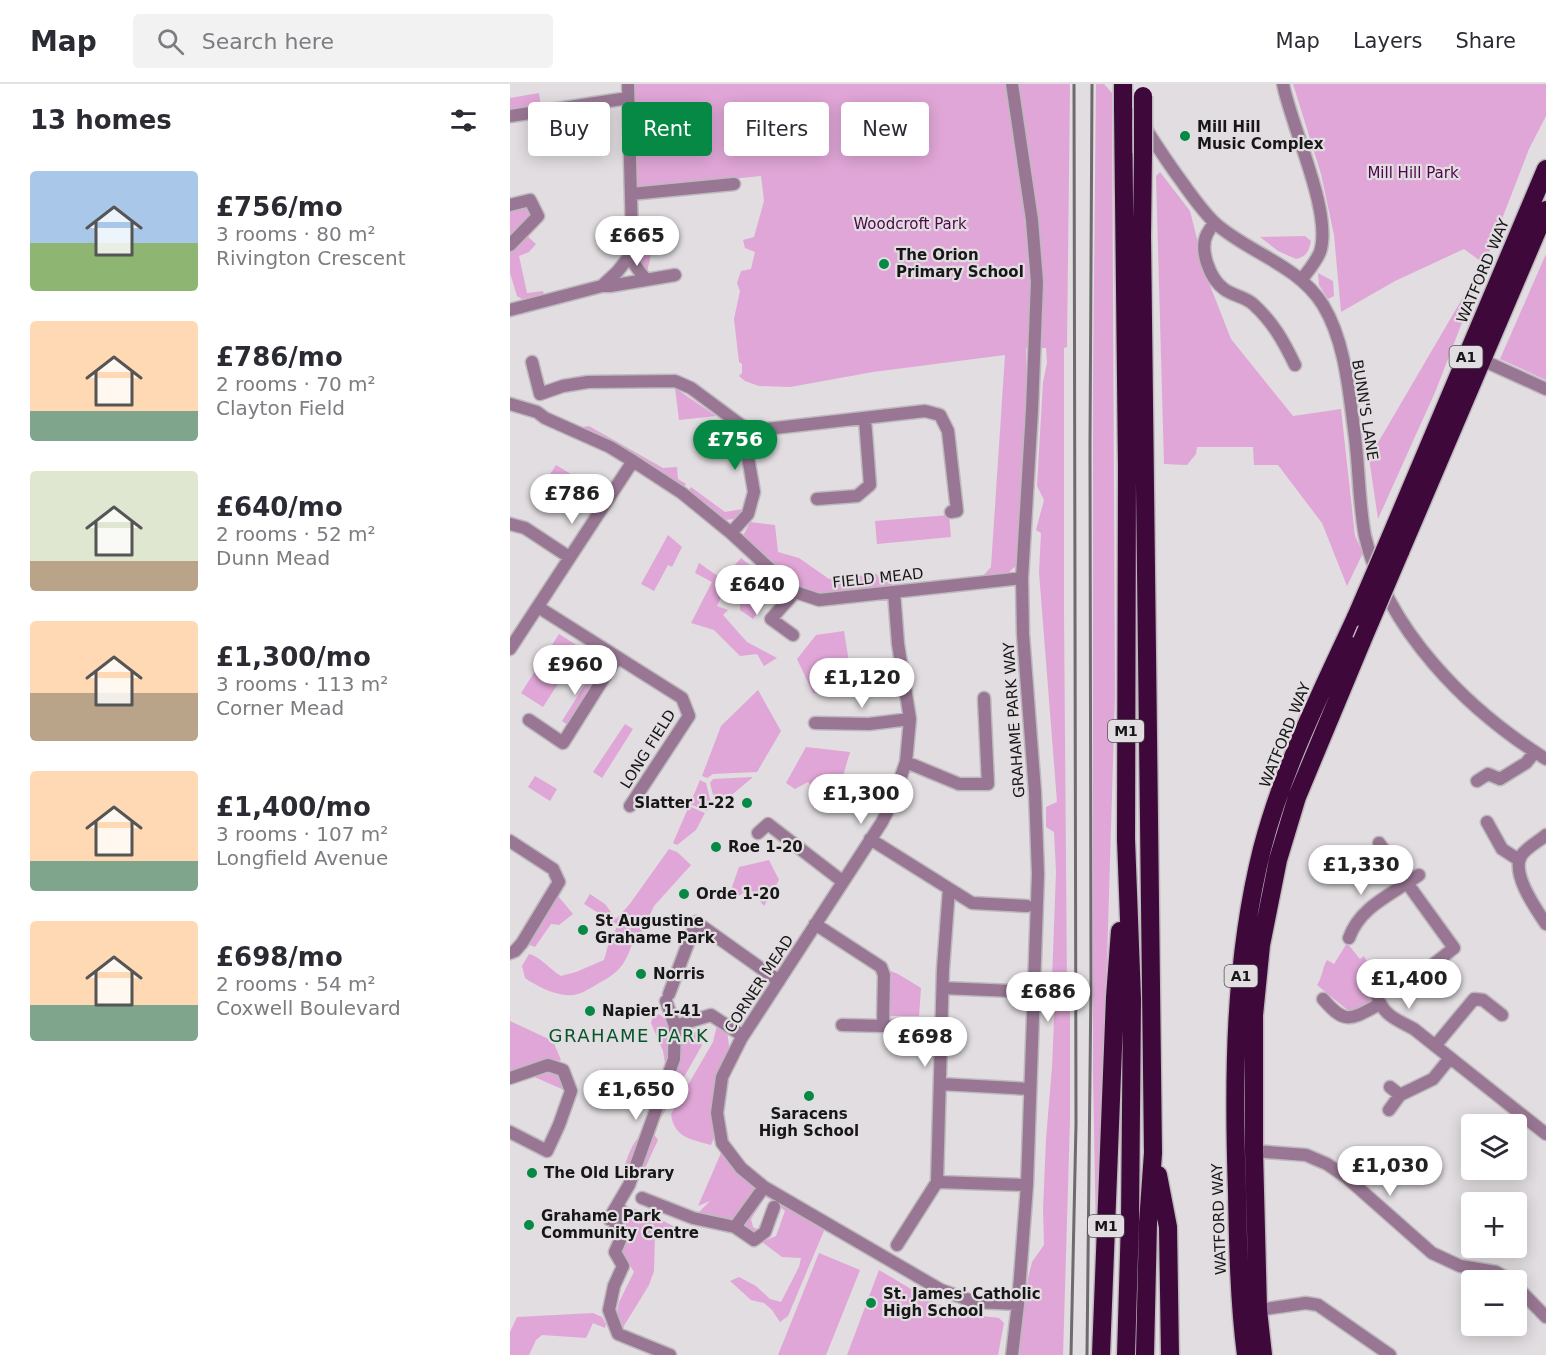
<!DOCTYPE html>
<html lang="en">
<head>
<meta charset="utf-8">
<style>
	:root { --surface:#fff; --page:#f2f2f3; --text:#2b2b33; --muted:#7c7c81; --line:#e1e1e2; --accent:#058944 }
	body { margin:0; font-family:"DejaVu Sans",sans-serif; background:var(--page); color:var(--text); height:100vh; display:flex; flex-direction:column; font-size:22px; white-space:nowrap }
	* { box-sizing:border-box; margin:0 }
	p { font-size:20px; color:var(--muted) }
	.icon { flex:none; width:33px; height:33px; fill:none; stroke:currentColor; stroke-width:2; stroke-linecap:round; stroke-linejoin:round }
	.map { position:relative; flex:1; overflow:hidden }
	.panel { display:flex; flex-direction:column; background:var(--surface); width:510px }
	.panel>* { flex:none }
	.hud { position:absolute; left:18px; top:18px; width:570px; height:54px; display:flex; gap:12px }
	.fabs { position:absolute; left:951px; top:1030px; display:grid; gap:12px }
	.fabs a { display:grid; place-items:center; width:66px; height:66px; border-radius:6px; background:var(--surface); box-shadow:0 3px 15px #0003; font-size:30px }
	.price { position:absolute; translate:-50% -51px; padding:0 14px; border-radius:21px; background:#fff; color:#222; font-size:20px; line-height:39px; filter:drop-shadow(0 2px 3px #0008) }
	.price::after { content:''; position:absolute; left:50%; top:36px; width:18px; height:14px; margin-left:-9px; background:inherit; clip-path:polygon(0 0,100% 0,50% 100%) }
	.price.selected { background:var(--accent); color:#fff }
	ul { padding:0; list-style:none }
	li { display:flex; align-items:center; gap:18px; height:150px; padding:0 30px }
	li span { display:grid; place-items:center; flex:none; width:168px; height:120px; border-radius:6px; color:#555 }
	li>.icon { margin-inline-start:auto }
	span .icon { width:72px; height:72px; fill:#fffc; stroke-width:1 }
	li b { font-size:26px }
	h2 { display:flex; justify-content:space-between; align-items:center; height:72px; padding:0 30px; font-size:26px }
	.chip { padding:0 21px; border-radius:6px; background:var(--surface); box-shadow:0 3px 15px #0003; font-size:21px; line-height:54px }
	.chip.selected { background:var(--accent); color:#fff }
	header { display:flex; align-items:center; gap:36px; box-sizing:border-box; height:84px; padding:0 30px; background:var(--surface); border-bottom:2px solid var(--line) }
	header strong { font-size:28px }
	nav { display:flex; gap:33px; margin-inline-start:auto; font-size:21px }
	.search { width:420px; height:54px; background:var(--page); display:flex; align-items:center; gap:15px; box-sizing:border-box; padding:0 21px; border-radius:6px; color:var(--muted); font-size:22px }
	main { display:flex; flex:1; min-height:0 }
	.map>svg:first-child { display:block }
	.green { fill:#e0a6d7 }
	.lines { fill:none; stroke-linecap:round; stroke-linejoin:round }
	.minor-casing { stroke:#bdb9bc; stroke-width:15 }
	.highway-casing { stroke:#bdb9bc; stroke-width:21 }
	.minor { stroke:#997794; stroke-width:12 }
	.highway { stroke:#3e083a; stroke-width:18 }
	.rail { stroke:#6d6b6d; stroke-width:3 }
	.highway-bridge-casing { stroke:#bdb9bc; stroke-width:21; stroke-linecap:butt }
	.highway-bridge { stroke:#3e083a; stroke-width:18 }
	.poi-dot { fill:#058944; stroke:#e1dde0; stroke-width:2 }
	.labels { text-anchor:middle; stroke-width:4.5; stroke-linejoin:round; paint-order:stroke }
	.shield { fill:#e1dde0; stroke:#545254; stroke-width:1.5 }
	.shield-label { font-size:14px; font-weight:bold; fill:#181718 }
	.poi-label { font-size:15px; font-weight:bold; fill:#181718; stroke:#e1dde0; text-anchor:start }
	.park-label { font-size:15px; fill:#4e0549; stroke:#e1dde0 }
	.street-label { font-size:15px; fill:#181718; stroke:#e1dde0 }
	.quarter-label { font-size:18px; letter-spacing:1.5px; fill:#065428; stroke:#e1dde0 }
</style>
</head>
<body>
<header>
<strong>Map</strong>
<div class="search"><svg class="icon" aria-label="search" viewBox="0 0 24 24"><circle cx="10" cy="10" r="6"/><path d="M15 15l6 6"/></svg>Search here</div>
<nav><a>Map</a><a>Layers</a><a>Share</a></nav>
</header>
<main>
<section class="panel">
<h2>13 homes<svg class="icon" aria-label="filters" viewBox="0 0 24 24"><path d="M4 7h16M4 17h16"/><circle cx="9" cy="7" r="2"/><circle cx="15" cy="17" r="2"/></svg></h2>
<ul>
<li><span style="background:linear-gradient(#a9c7e8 60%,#8fb573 0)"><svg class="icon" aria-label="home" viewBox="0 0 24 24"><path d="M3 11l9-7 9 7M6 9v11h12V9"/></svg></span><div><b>£756/mo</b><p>3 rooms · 80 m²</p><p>Rivington Crescent</p></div></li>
<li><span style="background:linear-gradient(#ffd9b3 75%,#7fa58c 0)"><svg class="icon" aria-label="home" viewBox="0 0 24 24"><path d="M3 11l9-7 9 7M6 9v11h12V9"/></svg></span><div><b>£786/mo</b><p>2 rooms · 70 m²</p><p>Clayton Field</p></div></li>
<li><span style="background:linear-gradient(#dfe7d0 75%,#b9a48a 0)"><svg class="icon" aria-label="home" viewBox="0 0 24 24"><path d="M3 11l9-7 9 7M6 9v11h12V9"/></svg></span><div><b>£640/mo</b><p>2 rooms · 52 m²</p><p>Dunn Mead</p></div></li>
<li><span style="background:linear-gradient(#ffd9b3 60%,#b9a48a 0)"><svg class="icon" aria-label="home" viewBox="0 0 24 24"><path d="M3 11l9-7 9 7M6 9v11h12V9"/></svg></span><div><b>£1,300/mo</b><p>3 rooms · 113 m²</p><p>Corner Mead</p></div></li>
<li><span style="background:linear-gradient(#ffd9b3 75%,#7fa58c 0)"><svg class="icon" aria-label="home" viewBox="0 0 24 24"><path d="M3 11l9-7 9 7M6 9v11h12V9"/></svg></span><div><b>£1,400/mo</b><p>3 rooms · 107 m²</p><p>Longfield Avenue</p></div></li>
<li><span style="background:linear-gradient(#ffd9b3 70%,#7fa58c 0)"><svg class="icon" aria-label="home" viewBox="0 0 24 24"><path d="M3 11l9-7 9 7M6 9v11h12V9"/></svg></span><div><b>£698/mo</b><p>2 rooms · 54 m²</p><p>Coxwell Boulevard</p></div></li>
</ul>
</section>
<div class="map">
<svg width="1036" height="1271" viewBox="0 0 1036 1271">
	<rect width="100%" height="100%" fill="#e1dde0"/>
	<path class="green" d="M118,0H560L557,263L554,264V528L557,903L549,901L542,896L546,788L544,748L536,743V723L547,718L529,488L531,449L526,446L534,416L527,402L533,298L537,279L536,264H516V327L507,481L499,488L472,493L481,483L495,271L363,288L280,303L249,302L235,297L229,292L232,289V280L229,278L224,235L230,207L227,199L231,187L241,185L245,168L235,164L233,156L244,153L254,117L251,92L120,105Z
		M586,0H594L602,9L605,611L587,1210L583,989V299Z
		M783,0H1036V32L1019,65L926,306L868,435L859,374L973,179L954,165L885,197L831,228L824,151L811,90Z
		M29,9L31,23L0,28V14Z
		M650,88L680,127L697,194L721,255L783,332L831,325L845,452L853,469L837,502L812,439L768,381H744L743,363H687L686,370L677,381L654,380L646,92Z
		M9,121H16L22,131L19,138L15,137L0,151V128L6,126Z
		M129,150L136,151L144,158L137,188L125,173Z
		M16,151L26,160L19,168L9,172L17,209L33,207L34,211L12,215L7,212L0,189V168Z
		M795,152L801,157C799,167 796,173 786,175L768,167L750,153Z
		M1036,170V296L990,275Z
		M808,189L823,197L824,212L818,215L809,201Z
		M165,304L206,332L169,336Z
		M213,336L230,349L232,366L218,368Z
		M79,342L153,384L167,383L168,395L176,400L173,404L67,344Z
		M46,381L69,395L52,420L30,406Z
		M181,403L215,428L233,425L225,435L215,436L178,408Z
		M439,431L441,453L367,460L365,437Z
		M240,438L265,441L268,468L289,474L319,495L367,490L368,493L381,492L382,501L312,512L286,501L233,452Z
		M158,451L172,463L162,483L158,481L144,507L131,500Z
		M231,474L241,482L233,494L223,489L207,522L218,526L213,531L237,558L267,574L254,582L247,570L230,572L204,546L181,539L202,498L185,489L189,479L212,495Z
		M236,501L255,520L243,535L230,526V516Z
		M334,547L339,578L335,613L303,609L287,575L306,551Z
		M49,550L71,564L33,623L11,609Z
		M94,570L97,572V583L59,642L52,637Z
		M248,606L271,647L247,688L203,690L197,694L192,692L211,642Z
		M115,640L123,645L92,694L83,688Z
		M296,663L340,668L333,692L315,717L298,698L285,705L276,699Z
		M25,692L47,705L40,717L18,703Z
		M243,693L210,721L205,718L200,699L203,695Z
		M190,696L196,699L201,719L197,727L180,720Z
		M179,722L195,729L186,746L167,761L163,759Z
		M159,765L167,768L181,781L144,822L127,858L123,857C116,879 110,888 89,899C82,903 75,908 68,910C51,915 28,903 15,894L12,882L19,870C31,873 39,885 51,892L66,888L94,876L99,858L108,841L74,820L80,810L95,820L106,835L119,821Z
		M259,776L269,796L254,822L239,804L229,812L222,803L229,783Z
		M48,812L63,830L49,841L41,840L25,863L17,860L37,824Z
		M837,859L850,875L854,872L863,890L869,895L870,898L866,903L863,919L840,928L807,901C813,892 812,884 817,876L824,880Z
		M378,886L388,890L411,904L409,932H377Z
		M554,909L560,916V1036L553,1271H509L518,1194L522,1178L534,1161L533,1126L536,1055L542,983L545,913Z
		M149,930L165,942L188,949L192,961L151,1034L137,1030L146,1009L147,1000L155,979L153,967L141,939L142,935Z
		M0,937L43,957L51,976L0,994Z
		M207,941L217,946L219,962L207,997L203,1020L204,1054L201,1061C181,1055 164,1054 161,1030L203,958Z
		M34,985L46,987L54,998V1006L20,991Z
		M140,1045L148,1056L131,1093L119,1101L111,1092C118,1074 121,1054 140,1045Z
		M214,1068L248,1103L227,1135L215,1136L188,1129L200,1117L188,1122L211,1069Z
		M254,1107L316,1142L278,1232L270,1238L262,1226L254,1219L241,1216L220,1197L229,1193L246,1202L260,1215L271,1218L289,1183L291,1174L272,1173L252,1158L266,1152L275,1127L264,1117L255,1113L241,1135L243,1143L248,1146L242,1150L231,1140Z
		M117,1122L144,1132L174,1148L172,1153L145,1149L144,1187L139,1201L112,1245L106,1235L109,1218L124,1188L111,1166L114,1148L106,1143L113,1125Z
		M309,1169L350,1186L316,1271H268Z
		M369,1186L423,1218L454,1230L489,1234L494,1239L488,1271H337Z
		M83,1229L92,1233L96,1240L95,1244L83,1239L76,1254L32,1251L26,1256L19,1271H0V1248L7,1233Z"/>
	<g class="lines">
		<defs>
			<path id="minor" d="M502,0L522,136L527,198L522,326L512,494L513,550L525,708L528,790L517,1101L508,1220L502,1271
				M773,0C781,42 823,129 810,168C806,178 798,187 792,195
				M614,11C633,40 651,70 672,98C682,112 693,128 706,140C741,170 788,181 813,221C836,259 839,310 845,353C849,384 849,422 855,452C876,545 957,626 1036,675
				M0,32L118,14
				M121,110L224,100
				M0,121L20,116L28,132L0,161
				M705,139C702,142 699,146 697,150C689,166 700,195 714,205C723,212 734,212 743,220C763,238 774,258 785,281
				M119,173L136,196
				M92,202H100L165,191
				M0,226L92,202L107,188L119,173L122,153L118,0
				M972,276L1036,305
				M22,278L30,310L53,302L78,298L165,297L181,304L239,347
				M0,320L27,328L35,334L100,363L123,377L172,409L221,449L285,508L309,516L512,494
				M239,347L415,327L430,331L438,347L447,427L441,428
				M307,415L347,412L360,401L355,335
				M0,440L15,444L59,473
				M221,449L238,430L244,408L238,373L239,347
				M384,508L388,560L400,635L396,678L382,718L372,738L231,955L212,993L207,1029L212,1059L231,1084L254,1103L431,1206L465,1218L508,1220
				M28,523L172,614L179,632L120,722
				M283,551L261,535L285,508
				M0,565L123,377
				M19,636L53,659L107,573
				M305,639L359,640L400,635
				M396,678L449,700H478L474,614
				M967,697L978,690L990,695L1016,679L1025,668
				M977,738L992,765L1009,776
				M248,749L258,740L332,797
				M1036,751C1028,758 1017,763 1011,772C1001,790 1026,825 1036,840
				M360,755L462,819L517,822
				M0,757L43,785L49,798L12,859L5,867L0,869
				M909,791L897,799L944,864C929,876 913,890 895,897C885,901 872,900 867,912C873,931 887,936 904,945L1036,1050
				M305,840L371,883L374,891L373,942L432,943
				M839,854C849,826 874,814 897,799L869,759
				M433,904L525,908
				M159,910L186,838L269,897
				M813,915C836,942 841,935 870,920
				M332,941L373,942
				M165,942L201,931L233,952
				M925,962L964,915L973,916L992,931
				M0,994L38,981L53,986L61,1007L49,1041L37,1067L0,1048
				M430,1000L520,1005
				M880,1003L890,1011
				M879,1026L890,1011L923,995L940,974
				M744,1067L796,1071L817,1080L836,1093L922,1169L950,1182L986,1188L1002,1197
				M427,1098L517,1101
				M132,1114L183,1134L225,1143L244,1156L255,1148L264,1123
				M110,1125L111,1126L104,1147L111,1154L105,1168L113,1182L104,1202L99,1226L108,1250L160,1271
				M99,1135L119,1101L164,975L165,942L156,917
				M225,1143L254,1103
				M387,1161L427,1098L433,885L439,805
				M1006,1202L1036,1233
				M748,1226L796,1219L808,1221L880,1271"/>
			<path id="highway" d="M613,24L617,384L616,755L622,915L620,1137L616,1271
				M633,69L632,152L643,1069L638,1139L635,1271
				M877,461L1036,85
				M890,468L1036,126
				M648,1091L658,1143L660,1271
				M591,1271L605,913L610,847
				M736,1271C729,1217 728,1162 727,1108C723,993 724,877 752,765C773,684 811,609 846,533
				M753,1271L748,1226L744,1067V931L751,861L768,776L787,713L852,557"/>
		</defs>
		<use href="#minor" class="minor-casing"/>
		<use href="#highway" class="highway-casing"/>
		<use href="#minor" class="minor"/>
		<use href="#highway" class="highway"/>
		<path class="rail" d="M561,1271L566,1040L564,0
			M577,1271L581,898L580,362L582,0"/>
		<defs>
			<path id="highway-bridge" d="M613,0V24
				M633,12V69
				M846,533L877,461
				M852,557L890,468"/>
		</defs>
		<use href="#highway-bridge" class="highway-bridge-casing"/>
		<use href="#highway-bridge" class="highway-bridge"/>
	</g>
	<g class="poi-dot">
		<circle cx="675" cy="52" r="6"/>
		<circle cx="374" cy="180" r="6"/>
		<circle cx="237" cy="719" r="6"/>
		<circle cx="206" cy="763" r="6"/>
		<circle cx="174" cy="810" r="6"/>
		<circle cx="73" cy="846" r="6"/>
		<circle cx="131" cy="890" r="6"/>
		<circle cx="80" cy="927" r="6"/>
		<circle cx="299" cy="1012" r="6"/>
		<circle cx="22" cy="1089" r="6"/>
		<circle cx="19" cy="1141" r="6"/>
		<circle cx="361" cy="1219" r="6"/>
	</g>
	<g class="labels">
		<g class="shield">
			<rect x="939.5" y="262" width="33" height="22" rx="4.5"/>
			<rect x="598" y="636" width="36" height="22" rx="4.5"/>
			<rect x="714.5" y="881" width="33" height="22" rx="4.5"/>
			<rect x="578" y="1131" width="36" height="22" rx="4.5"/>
		</g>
		<g class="shield-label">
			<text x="956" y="278">A1</text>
			<text x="616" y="652">M1</text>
			<text x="731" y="897">A1</text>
			<text x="596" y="1147">M1</text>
		</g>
		<g class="poi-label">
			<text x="687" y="48">Mill Hill<tspan x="687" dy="17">Music Complex</tspan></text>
			<text x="386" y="176">The Orion<tspan x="386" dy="17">Primary School</tspan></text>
			<text x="225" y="724" text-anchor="end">Slatter 1-22</text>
			<text x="218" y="768">Roe 1-20</text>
			<text x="186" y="815">Orde 1-20</text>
			<text x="85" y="842">St Augustine<tspan x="85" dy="17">Grahame Park</tspan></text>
			<text x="143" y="895">Norris</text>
			<text x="92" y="932">Napier 1-41</text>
			<text x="299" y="1035" text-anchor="middle">Saracens<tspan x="299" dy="17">High School</tspan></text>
			<text x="34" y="1094">The Old Library</text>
			<text x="31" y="1137">Grahame Park<tspan x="31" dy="17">Community Centre</tspan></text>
			<text x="373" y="1215">St. James' Catholic<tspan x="373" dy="17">High School</tspan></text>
		</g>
		<g class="park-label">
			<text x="903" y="94">Mill Hill Park</text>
			<text x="400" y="145">Woodcroft Park</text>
		</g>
		<g class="street-label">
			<text transform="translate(973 187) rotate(-67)" y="5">WATFORD WAY</text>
			<text transform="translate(855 326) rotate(81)" y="5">BUNN'S LANE</text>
			<text transform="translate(368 494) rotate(-6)" y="5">FIELD MEAD</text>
			<text transform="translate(504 636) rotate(-94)" y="5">GRAHAME PARK WAY</text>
			<text transform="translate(775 651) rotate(-68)" y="5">WATFORD WAY</text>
			<text transform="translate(138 665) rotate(-58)" y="5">LONG FIELD</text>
			<text transform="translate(249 900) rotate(-57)" y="5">CORNER MEAD</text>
			<text transform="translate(709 1135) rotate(-92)" y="5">WATFORD WAY</text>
		</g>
		<g class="quarter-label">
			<text x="119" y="958">GRAHAME PARK</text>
		</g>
	</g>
</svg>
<div class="fabs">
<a><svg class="icon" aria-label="layers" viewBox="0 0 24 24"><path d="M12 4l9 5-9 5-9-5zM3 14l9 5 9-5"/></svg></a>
<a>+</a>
<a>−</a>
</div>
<b class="price" style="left:127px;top:183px">£665</b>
<b class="price selected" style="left:225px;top:387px">£756</b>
<b class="price" style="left:62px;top:441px">£786</b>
<b class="price" style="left:247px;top:532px">£640</b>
<b class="price" style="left:65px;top:612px">£960</b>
<b class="price" style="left:352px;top:625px">£1,120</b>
<b class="price" style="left:351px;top:741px">£1,300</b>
<b class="price" style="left:851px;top:812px">£1,330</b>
<b class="price" style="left:899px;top:926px">£1,400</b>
<b class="price" style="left:538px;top:939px">£686</b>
<b class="price" style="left:415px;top:984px">£698</b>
<b class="price" style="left:126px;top:1037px">£1,650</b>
<b class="price" style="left:880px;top:1113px">£1,030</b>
<div class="hud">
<a class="chip">Buy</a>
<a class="chip selected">Rent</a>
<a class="chip">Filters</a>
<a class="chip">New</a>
</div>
</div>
</main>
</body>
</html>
